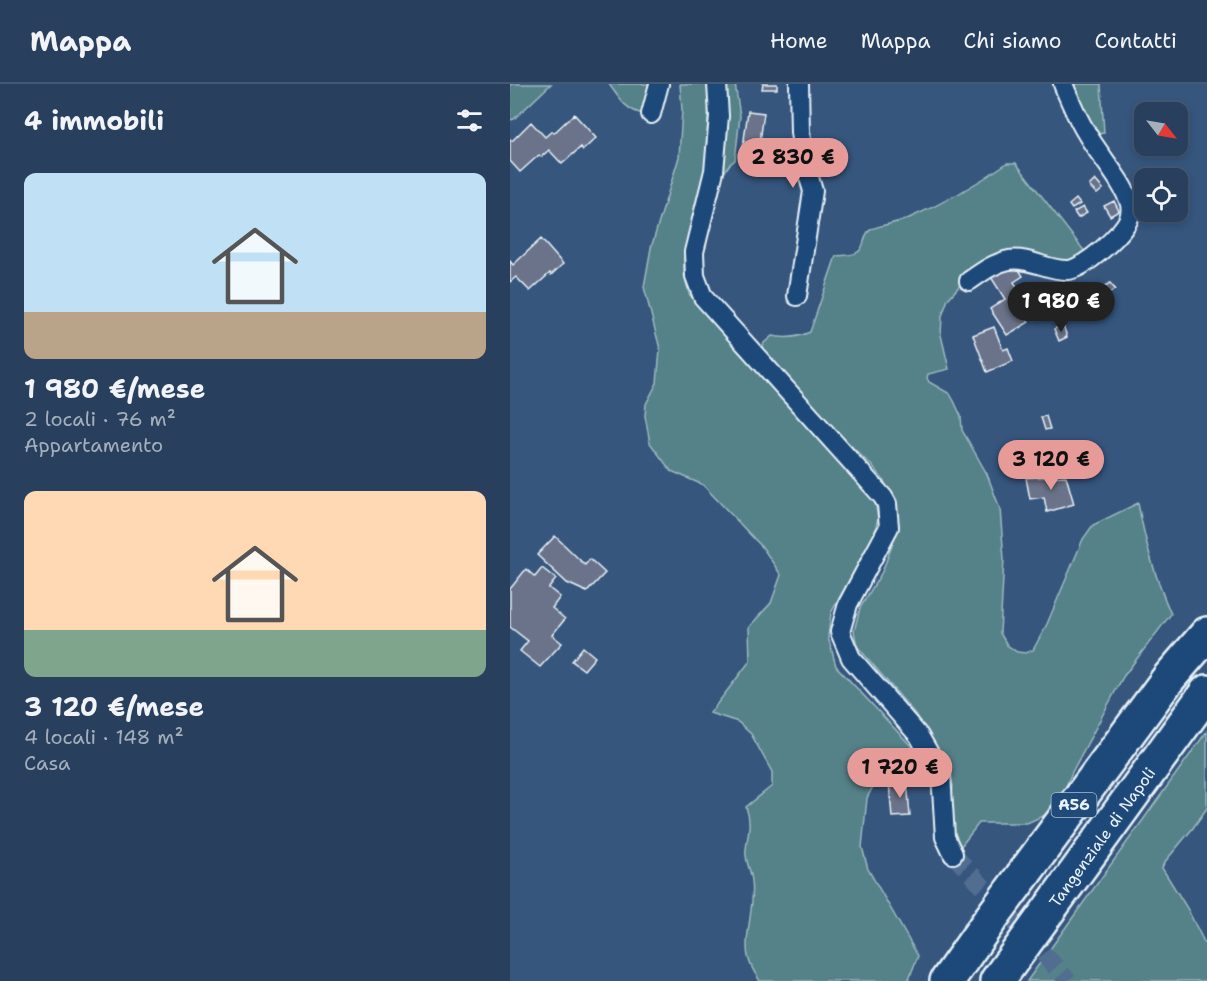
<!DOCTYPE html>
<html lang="it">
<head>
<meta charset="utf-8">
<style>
	:root { --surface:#28405e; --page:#304764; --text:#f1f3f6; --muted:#a5afbc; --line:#445973; --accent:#e69b98 }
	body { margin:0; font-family:"Shantell Sans",sans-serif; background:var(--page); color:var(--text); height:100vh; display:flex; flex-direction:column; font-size:22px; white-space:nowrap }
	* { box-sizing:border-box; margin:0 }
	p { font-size:20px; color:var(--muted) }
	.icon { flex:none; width:33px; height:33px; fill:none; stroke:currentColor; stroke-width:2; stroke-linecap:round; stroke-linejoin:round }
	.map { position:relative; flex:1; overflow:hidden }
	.sheet { display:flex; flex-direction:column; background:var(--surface); width:510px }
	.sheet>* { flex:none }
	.needle { width:39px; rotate:121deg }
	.buttons { position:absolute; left:624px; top:18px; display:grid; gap:12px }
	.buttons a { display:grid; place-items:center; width:54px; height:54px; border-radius:12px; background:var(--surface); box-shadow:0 3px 9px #0003,0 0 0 2px var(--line); font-size:30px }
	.price { position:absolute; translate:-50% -51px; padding:0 14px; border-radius:21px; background:var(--accent); color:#111; font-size:20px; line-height:39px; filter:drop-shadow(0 2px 3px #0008) }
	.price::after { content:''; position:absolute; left:50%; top:36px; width:18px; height:14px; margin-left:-9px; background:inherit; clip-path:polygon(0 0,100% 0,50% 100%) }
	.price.current { background:#222; color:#fff }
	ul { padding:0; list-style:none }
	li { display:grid; align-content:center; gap:12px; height:318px; padding:0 24px }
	li span { display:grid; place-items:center; height:186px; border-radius:12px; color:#555 }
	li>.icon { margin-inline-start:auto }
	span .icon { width:108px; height:108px; fill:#fffc; stroke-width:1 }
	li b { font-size:26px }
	h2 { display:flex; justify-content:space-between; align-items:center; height:72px; padding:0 24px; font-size:26px }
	header { display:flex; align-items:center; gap:36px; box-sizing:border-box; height:84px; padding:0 30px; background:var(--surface); border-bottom:2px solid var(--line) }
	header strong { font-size:28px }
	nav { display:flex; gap:33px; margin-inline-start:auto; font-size:21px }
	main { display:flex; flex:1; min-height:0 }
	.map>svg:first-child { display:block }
	.green { fill:#548189; stroke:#9eb9c0; stroke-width:1.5 }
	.building { fill:#6a7389; stroke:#e8f1f8; stroke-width:1.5 }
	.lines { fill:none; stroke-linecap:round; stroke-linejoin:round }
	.street-tunnel { stroke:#516d90; stroke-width:18; stroke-dasharray:18 9; stroke-linecap:butt }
	.street-casing { stroke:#e8f1f8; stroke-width:22 }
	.highway-casing { stroke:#e8f1f8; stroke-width:38 }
	.street { stroke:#1f4a7a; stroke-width:18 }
	.highway { stroke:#1f4a7a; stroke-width:33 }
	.labels { text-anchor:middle; stroke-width:4.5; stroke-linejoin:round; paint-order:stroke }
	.shield { fill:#1f4a7a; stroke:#acbfd2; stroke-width:1.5 }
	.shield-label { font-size:15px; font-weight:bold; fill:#e8f1f8 }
	.street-label { font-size:16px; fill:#e8f1f8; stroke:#1f4a7a }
</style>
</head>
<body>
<header>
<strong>Mappa</strong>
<nav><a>Home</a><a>Mappa</a><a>Chi siamo</a><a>Contatti</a></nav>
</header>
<main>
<section class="sheet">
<h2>4 immobili<svg class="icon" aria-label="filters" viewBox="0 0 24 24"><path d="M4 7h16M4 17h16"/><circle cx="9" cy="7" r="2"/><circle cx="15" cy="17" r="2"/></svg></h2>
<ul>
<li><span style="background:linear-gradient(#bfe0f5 75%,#b9a48a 0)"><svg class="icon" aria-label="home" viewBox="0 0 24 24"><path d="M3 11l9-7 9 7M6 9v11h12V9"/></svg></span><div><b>1 980 €/mese</b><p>2 locali · 76 m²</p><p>Appartamento</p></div></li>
<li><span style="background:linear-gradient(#ffd9b3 75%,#7fa58c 0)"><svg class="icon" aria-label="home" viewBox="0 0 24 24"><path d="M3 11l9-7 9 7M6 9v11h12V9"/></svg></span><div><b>3 120 €/mese</b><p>4 locali · 148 m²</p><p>Casa</p></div></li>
</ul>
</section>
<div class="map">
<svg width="697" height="897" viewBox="0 0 697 897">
	<rect width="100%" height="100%" fill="#36567e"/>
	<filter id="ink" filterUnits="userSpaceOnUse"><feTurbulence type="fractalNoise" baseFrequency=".0167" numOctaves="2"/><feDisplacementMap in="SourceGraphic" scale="12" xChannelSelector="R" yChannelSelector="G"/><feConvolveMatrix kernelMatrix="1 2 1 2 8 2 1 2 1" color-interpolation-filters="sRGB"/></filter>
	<g filter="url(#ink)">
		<path class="green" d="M0,0H41L4,35L0,36Z
			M99,0H144L134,30C116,27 109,14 99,0Z
			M170,0H197L199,19L195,83L174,170V190L179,210L352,400L365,418L368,434L364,451L321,529L318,553L326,582L401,662L413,682L381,688L368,693L357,714L352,763L358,785L408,872L398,897H250C246,891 241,883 239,876C232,856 246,821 242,797C241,786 234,775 236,765C238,749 242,739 236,723L262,702V688L241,650L228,638L200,629L240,577L239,543L261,519L271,491L253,464L193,401L161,387L140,359L135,332L136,320L147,299L150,265L134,203L141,164L169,73L172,26Z
			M212,0H225L230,32L225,76L219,81L208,99Z
			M559,0H591L594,49L586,50Z
			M497,79H506L579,173L571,179L519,173L453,198L438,215L432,232L431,251L439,285L418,290L417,294L419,298L440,310L444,317L451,332L452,346L477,390L490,425L494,475L490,549L497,561L507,568L516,569L523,566L537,540L573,455L583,441L628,419C635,458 645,494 661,530L613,593L562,688L546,726L517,739H469L451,762L444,754L441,720L443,702L439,687L405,630L347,562L344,547L350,524L372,488L382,462L387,442L384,418L374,397L362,382L286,309L250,269L254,259L262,252C276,255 287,254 300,248L326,172C333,171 342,172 348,168C356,163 352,150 362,145C370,141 387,139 397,135C432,120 466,101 497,79Z
			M697,647V724L683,744L654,779L652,784L677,824L697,864V897H517Z"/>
		<path class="building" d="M253,0H267V5H252Z
			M238,27L254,29L248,72L232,70Z
			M64,30L86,54L73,66L71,63L52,80L39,66L31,73L29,71L10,88L0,77V55L2,57L21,38L35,53L42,47L44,49Z
			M585,96L593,105L587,110L579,102Z
			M566,115L570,120L562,125L559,121Z
			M604,117L609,127L600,132L594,122Z
			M573,123L577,129L568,134L564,128Z
			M31,155L53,180L41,191L40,189L20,207L6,193L0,198V177L3,181Z
			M504,178L513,192L504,198L519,223L512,227L519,238L497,251L480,225L495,215L481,193Z
			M600,199L605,205L596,212L591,205Z
			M543,212L552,232L543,236L539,228L525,235L520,223Z
			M553,241L557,253L549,257L544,245Z
			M484,243L493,266L498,264L503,277L477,288L463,251Z
			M536,332L540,345L535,346L531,333Z
			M556,392L564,420L537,428L534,413L520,415L516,394Z
			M45,452L75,481L80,475L95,489L77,508L57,499L27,471Z
			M32,484L46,495L39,504L50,513L42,524L55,535L42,551L52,559L30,583L10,567L18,557L0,543V505L16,485L25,493Z
			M73,563L85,573L74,586L62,577Z
			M397,696L400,732L382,733L379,698Z"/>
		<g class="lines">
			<path class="street-tunnel" d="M443,770L558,897"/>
			<defs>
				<path id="street" d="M207,0L209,32L204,87L184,168L185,192L193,213L373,413L377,420L379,443L338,520L330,548L341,574L409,652L431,690L435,753L443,770
					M141,30L149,0
					M459,197C472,188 484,179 499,176C520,173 538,187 558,186C574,185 614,149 619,134C621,129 621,125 620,120C613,97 589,71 577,50C567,34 560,17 553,0
					M287,212L303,107L294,77L290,48L289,0"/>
				<path id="highway" d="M437,897L482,833L658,595L697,550
					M487,897L697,608"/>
			</defs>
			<use href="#street" class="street-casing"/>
			<use href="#highway" class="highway-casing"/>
			<use href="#street" class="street"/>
			<use href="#highway" class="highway"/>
		</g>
	</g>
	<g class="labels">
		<rect class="shield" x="541.5" y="709" width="45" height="24" rx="4.5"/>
		<g class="shield-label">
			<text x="564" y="726">A56</text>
		</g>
		<g class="street-label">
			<text transform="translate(592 753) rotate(-54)" y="6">Tangenziale di Napoli</text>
		</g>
	</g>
</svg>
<div class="buttons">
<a><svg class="needle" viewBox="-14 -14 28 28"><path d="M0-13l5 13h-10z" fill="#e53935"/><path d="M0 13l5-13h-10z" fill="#a5afbc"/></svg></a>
<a><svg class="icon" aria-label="locate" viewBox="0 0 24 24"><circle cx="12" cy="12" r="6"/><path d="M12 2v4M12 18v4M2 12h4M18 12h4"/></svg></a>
</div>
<b class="price" style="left:283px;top:105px">2 830 €</b>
<b class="price current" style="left:551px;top:249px">1 980 €</b>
<b class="price" style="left:541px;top:407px">3 120 €</b>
<b class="price" style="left:390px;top:715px">1 720 €</b>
</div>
</main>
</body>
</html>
